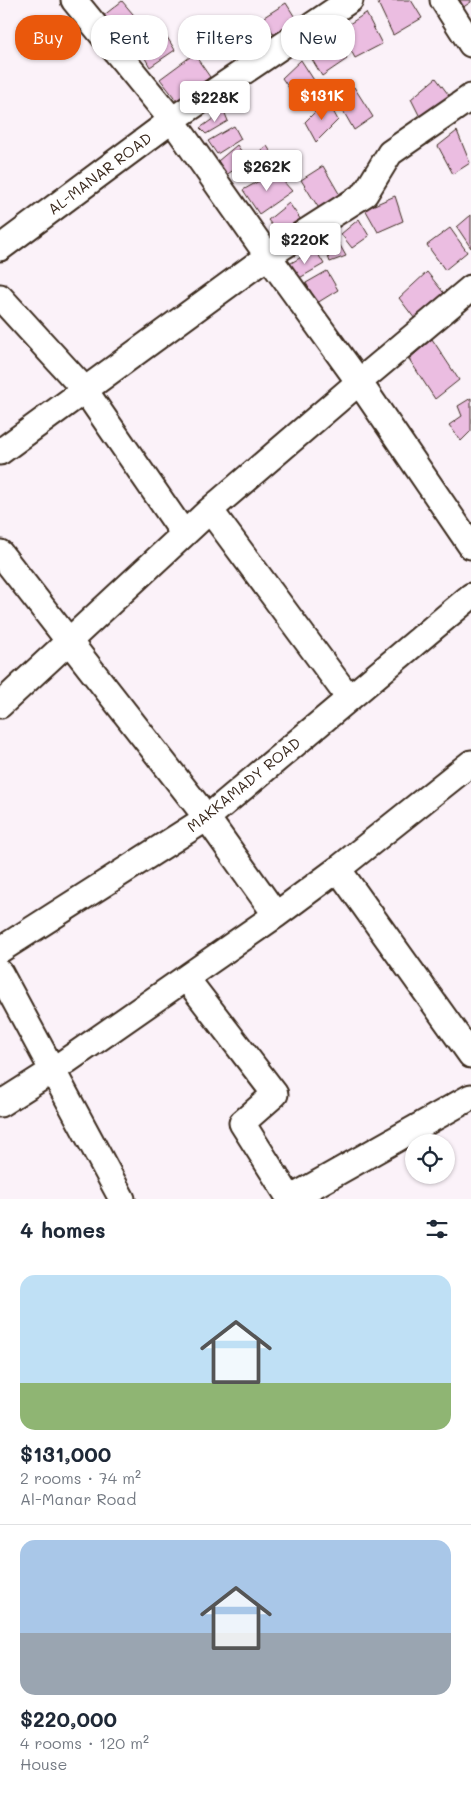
<!DOCTYPE html>
<html lang="en">
<head>
<meta charset="utf-8">
<style>
	:root { --surface:#fff; --page:#f2f2f3; --text:#1f2937; --muted:#747a83; --line:#e0e1e3; --accent:#ea580c }
	body { margin:0; font-family:Mali,sans-serif; background:var(--page); color:var(--text); height:100vh; display:flex; flex-direction:column; font-size:19px; white-space:nowrap }
	* { box-sizing:border-box; margin:0 }
	p { font-size:16px; color:var(--muted) }
	.icon { flex:none; width:28px; height:28px; fill:none; stroke:currentColor; stroke-width:2; stroke-linecap:round; stroke-linejoin:round }
	.map { position:relative; height:1199px; overflow:hidden }
	.sheet { display:flex; flex-direction:column; background:var(--surface); flex:1 }
	.sheet>* { flex:none }
	.hud { position:absolute; left:15px; top:15px; width:441px; height:45px; display:flex; gap:10px }
	.buttons { position:absolute; left:405px; top:1134px; display:grid; gap:10px }
	.buttons a { display:grid; place-items:center; width:50px; height:50px; border-radius:50%; background:var(--surface); box-shadow:0 1px 4px #0004; font-size:25px }
	.price { position:absolute; translate:-50% -42px; padding:0 11px; border-radius:5px; background:#fff; color:#222; font-size:16px; line-height:32px; filter:drop-shadow(0 1px 2px #0008) }
	.price::after { content:''; position:absolute; left:50%; top:30px; width:15px; height:11px; margin-left:-8px; background:inherit; clip-path:polygon(0 0,100% 0,50% 100%) }
	.price.on { background:var(--accent); color:#fff }
	ul { padding:0; list-style:none }
	li { display:grid; align-content:center; gap:10px; height:265px; padding:0 20px }
	li+li { border-top:1px solid var(--line) }
	li span { display:grid; place-items:center; height:155px; border-radius:15px; color:#555 }
	li>.icon { margin-inline-start:auto }
	span .icon { width:90px; height:90px; fill:#fffc; stroke-width:1 }
	li b { font-size:21px }
	h2 { display:flex; justify-content:space-between; align-items:center; height:60px; padding:0 20px; font-size:21px }
	.chip { padding:0 18px; border-radius:20px; background:var(--surface); box-shadow:0 1px 4px #0004; font-size:18px; line-height:45px }
	.chip.on { background:var(--accent); color:#fff }
	.map>svg:first-child { display:block }
	.building { fill:#ebbde1; stroke:#3b2a1e }
	.lines { fill:none; stroke-linecap:round; stroke-linejoin:round }
	.minor-casing { stroke:#3b2a1e; stroke-width:29 }
	.minor { stroke:#fff; stroke-width:25 }
	.labels { text-anchor:middle; stroke-width:4; stroke-linejoin:round; paint-order:stroke }
	.street-label { font-size:15px; fill:#3b2a1e; stroke:#fff }
</style>
</head>
<body>
<div class="map">
<svg width="471" height="1199" viewBox="0 0 471 1199">
	<rect width="100%" height="100%" fill="#fbf2f9"/>
	<filter id="ink" filterUnits="userSpaceOnUse"><feTurbulence type="fractalNoise" baseFrequency=".02" numOctaves="2"/><feDisplacementMap in="SourceGraphic" scale="10" xChannelSelector="R" yChannelSelector="G"/><feConvolveMatrix kernelMatrix="1 2 1 2 8 2 1 2 1" color-interpolation-filters="sRGB"/></filter>
	<g filter="url(#ink)">
		<path class="building" d="M382,0H411L422,18L393,35L378,3Z
			M453,0H471V2L459,10Z
			M122,1L138,20L119,36L103,16Z
			M286,3L301,27L278,42L264,17Z
			M366,13L382,44L355,58L340,30Z
			M250,19L264,43L238,58L224,31Z
			M162,29L175,50L150,67L137,44Z
			M333,34L347,59L322,76L307,51Z
			M194,54L210,77L177,101L160,79Z
			M301,60L319,88L300,104L282,78Z
			M436,78L454,102L422,121L411,99Z
			M354,87L373,117L354,130L337,100Z
			M327,100L338,120L316,142L305,122Z
			M224,111L228,121L206,134L200,128Z
			M234,126L241,139L217,154L208,141Z
			M457,131L470,163L453,174L438,146Z
			M237,145L248,161L226,175L218,161Z
			M267,146L278,163L250,179L241,166Z
			M323,166L341,197L320,210L301,180Z
			M275,172L292,191L259,214L243,190Z
			M395,196L403,221L378,232L365,209Z
			M289,203L301,220L282,238L268,220Z
			M471,215V248L457,227Z
			M359,219L369,236L352,248L341,234Z
			M450,228L467,252L445,270L427,245Z
			M337,240L346,256L330,262L325,248Z
			M315,249L324,264L296,280L286,266Z
			M327,271L338,290L317,303L306,283Z
			M427,272L447,297L418,323L399,298Z
			M432,339L459,380L435,399L409,359Z
			M471,398V431L461,441L449,425L462,416L458,406Z"/>
		<g class="lines">
			<defs>
				<path id="minor" d="M74,0L172,120L268,256L359,382L471,546
					M443,0L471,44
					M0,248L172,120L350,0
					M0,297L84,389L184,534
					M0,452L268,256L365,194L390,153L471,97
					M210,510L349,698
					M0,553L207,818L276,915
					M0,705L210,510L359,382L471,288
					M338,869L471,1055
					M0,950L207,818L471,596
					M0,973L122,1199
					M186,978L275,1094L242,1123L290,1199
					M0,1104L52,1071L276,915L338,869L471,763
					M290,1199L471,1097"/>
			</defs>
			<use href="#minor" class="minor-casing"/>
			<use href="#minor" class="minor"/>
		</g>
	</g>
	<g class="labels">
		<g class="street-label">
			<text transform="translate(100 174) rotate(-37)" y="5">AL-MANAR ROAD</text>
			<text transform="translate(244 785) rotate(-39)" y="5">MAKKAMADY ROAD</text>
		</g>
	</g>
</svg>
<div class="buttons">
<a><svg class="icon" aria-label="locate" viewBox="0 0 24 24"><circle cx="12" cy="12" r="6"/><path d="M12 2v4M12 18v4M2 12h4M18 12h4"/></svg></a>
</div>
<b class="price on" style="left:322px;top:121px">$131K</b>
<b class="price" style="left:215px;top:123px">$228K</b>
<b class="price" style="left:267px;top:192px">$262K</b>
<b class="price" style="left:305px;top:265px">$220K</b>
<div class="hud">
<a class="chip on">Buy</a>
<a class="chip">Rent</a>
<a class="chip">Filters</a>
<a class="chip">New</a>
</div>
</div>
<section class="sheet">
<h2>4 homes<svg class="icon" aria-label="filters" viewBox="0 0 24 24"><path d="M4 7h16M4 17h16"/><circle cx="9" cy="7" r="2"/><circle cx="15" cy="17" r="2"/></svg></h2>
<ul>
<li><span style="background:linear-gradient(#bfe0f5 70%,#8fb573 0)"><svg class="icon" aria-label="home" viewBox="0 0 24 24"><path d="M3 11l9-7 9 7M6 9v11h12V9"/></svg></span><div><b>$131,000</b><p>2 rooms · 74 m²</p><p>Al-Manar Road</p></div></li>
<li><span style="background:linear-gradient(#a9c7e8 60%,#9aa5b1 0)"><svg class="icon" aria-label="home" viewBox="0 0 24 24"><path d="M3 11l9-7 9 7M6 9v11h12V9"/></svg></span><div><b>$220,000</b><p>4 rooms · 120 m²</p><p>House</p></div></li>
</ul>
</section>
</body>
</html>
